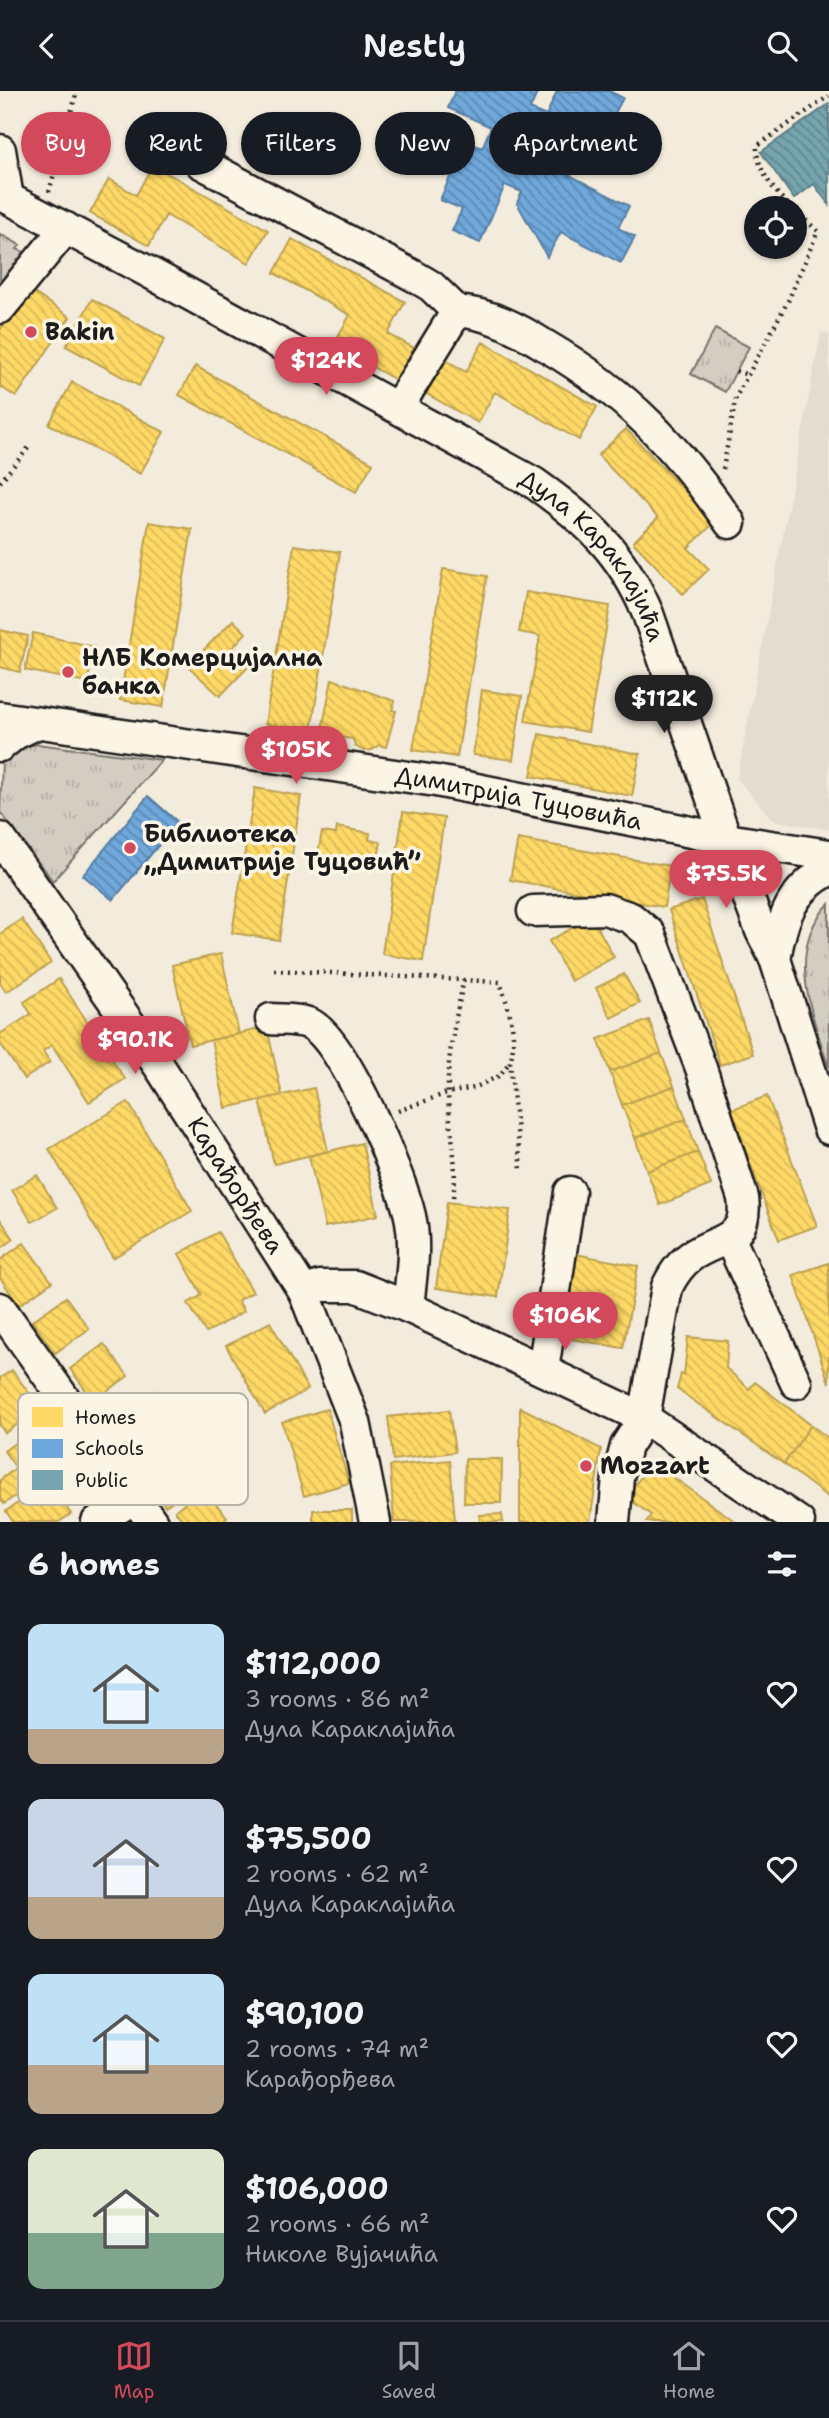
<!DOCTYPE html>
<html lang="en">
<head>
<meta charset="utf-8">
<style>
	:root { --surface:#171b24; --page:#20242c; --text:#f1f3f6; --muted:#9ea1a6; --line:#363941; --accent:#d1495b }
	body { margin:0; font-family:"Shantell Sans",sans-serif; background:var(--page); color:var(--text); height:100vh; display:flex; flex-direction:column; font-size:26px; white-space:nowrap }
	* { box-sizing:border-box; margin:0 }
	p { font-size:23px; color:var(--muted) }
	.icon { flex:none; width:38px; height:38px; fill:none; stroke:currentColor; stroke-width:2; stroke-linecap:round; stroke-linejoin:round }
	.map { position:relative; height:1431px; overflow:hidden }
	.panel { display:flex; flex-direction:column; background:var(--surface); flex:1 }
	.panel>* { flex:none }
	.top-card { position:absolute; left:21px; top:21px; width:788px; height:63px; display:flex; gap:14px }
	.buttons { position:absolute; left:744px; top:105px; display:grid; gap:14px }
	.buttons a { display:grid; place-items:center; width:63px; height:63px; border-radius:50%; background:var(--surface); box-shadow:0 2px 5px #0004; font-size:35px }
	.price { position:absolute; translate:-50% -60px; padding:0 16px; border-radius:24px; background:var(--accent); color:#fff; font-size:23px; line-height:46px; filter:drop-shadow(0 2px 4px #0008) }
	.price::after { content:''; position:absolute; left:50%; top:42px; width:21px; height:16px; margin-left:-10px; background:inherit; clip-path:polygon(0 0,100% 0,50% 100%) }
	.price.active { background:#222; color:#fff }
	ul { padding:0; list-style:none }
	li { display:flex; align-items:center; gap:21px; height:175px; padding:0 28px }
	li span { display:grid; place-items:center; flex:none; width:196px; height:140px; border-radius:14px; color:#555 }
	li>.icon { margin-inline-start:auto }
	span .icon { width:84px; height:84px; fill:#fffc; stroke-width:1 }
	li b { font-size:30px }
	h2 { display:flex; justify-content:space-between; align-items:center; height:84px; padding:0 28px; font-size:30px }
	.chip { padding:0 24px; border-radius:32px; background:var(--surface); box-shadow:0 2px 5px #0004; font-size:24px; line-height:63px }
	.chip.active { background:var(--accent); color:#fff }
	header { display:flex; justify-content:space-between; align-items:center; height:91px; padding:0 28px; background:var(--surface); font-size:32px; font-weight:600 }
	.tabs { display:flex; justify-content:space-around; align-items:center; height:98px; border-top:2px solid var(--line); background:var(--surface); font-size:19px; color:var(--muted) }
	.tabs a { display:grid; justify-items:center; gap:4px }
	.tabs .active { color:var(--accent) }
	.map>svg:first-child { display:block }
	.built { fill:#e3ddcf }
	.park { fill:url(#park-tufts); stroke:#78756e; stroke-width:2 }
	.homes { fill:url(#homes-back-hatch); stroke:#bba050; stroke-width:2 }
	.schools { fill:url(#schools-back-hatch); stroke:#567ea2; stroke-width:2 }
	.public { fill:url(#public-back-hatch); stroke:#5b7c83; stroke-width:2 }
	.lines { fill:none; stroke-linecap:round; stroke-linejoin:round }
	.minor-casing { stroke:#1c1c1c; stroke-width:35 }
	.path { stroke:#1c1c1c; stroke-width:4.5; stroke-dasharray:2 5; stroke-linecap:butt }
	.minor { stroke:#fcf5e5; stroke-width:30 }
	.poi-dot { fill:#d1495b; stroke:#fcf5e5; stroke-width:2.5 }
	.labels { text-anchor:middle; stroke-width:7; stroke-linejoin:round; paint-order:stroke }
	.poi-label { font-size:24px; font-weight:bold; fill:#1c1c1c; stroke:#fcf5e5; text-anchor:start }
	.street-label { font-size:24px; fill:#1c1c1c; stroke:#fcf5e5 }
	.key { fill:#fcf5e5; stroke:#b9b4a9; stroke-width:2 }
	.key-label { font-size:19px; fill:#1c1c1c }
</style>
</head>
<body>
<header><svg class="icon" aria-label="back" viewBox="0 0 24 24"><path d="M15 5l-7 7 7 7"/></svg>Nestly<svg class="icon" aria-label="search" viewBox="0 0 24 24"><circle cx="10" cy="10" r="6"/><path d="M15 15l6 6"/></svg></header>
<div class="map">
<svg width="829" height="1431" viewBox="0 0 829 1431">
	<defs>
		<pattern id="park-tufts" width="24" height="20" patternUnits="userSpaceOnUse" patternTransform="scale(1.75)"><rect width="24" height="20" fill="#d3cec1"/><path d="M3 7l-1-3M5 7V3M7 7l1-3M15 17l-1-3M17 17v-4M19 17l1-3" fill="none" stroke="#b5b0a5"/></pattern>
		<pattern id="homes-back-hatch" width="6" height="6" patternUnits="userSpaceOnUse" patternTransform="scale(1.75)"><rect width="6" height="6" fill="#ffd966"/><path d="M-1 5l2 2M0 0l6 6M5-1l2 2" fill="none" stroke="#daba58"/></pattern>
		<pattern id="schools-back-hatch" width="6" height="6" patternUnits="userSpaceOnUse" patternTransform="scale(1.75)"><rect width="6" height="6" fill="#6fa8dc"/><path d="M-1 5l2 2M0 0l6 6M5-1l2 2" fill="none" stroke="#5a88b2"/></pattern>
		<pattern id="public-back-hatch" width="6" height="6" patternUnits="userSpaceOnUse" patternTransform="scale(1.75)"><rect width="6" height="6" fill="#76a5af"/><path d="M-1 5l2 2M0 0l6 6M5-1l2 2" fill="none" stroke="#60868e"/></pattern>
	</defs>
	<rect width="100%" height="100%" fill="#f3ecdd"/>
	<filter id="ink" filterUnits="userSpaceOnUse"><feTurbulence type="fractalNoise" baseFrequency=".0143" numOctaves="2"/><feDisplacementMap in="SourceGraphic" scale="14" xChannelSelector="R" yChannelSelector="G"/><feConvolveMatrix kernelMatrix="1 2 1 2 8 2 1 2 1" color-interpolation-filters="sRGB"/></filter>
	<g filter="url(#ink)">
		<path class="built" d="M821,241L829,243V739L773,729L737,688Z"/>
		<path class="park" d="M0,143L20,154L17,158L37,167L0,215Z
			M715,238L749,256L725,301L691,283Z
			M37,653L162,669L53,790L0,721L2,669L16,658Z
			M829,813V977C813,927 784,857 829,813Z"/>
		<path class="homes" d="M153,74L268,139L249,172L166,124L149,155L90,122L109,88L136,104Z
			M292,148L405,211L388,243L414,257L396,289L333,254L350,224L274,182Z
			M28,198L70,226L16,306L0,295V239Z
			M92,208L165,248L139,295L66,255Z
			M483,251L597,316L579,349L495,301L478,332L420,299L439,265L466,281Z
			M195,275L373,372L356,401L179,304Z
			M72,291L164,341L140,383L49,333Z
			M626,338L715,431L688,457L709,478L683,503L633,451L658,427L598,364Z
			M149,431L192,438L163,616L120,609Z
			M294,454L340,461L311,640L265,633Z
			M443,478L487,485L457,666L413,659Z
			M526,501L610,515L588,641L525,630L540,545L519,541Z
			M233,529L246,542L233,556L251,573L220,605L188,575Z
			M0,539L28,545L20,581L0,576Z
			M33,542L95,556L87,592L25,579Z
			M332,588L395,610L392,619L396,620L386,656L379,654L372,659L364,660L355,655L353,648L321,644Z
			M482,599L522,605L513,669L473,664Z
			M539,643L640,663L632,705L531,685Z
			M255,697L301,705L279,849L232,842Z
			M403,721L444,727L423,870L382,863Z
			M337,736L370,742L369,749L381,751L376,778L317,768L322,741L336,743Z
			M518,748L671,775L664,816L510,789Z
			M702,808L753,963L720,974L669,819Z
			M592,826L614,866L571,890L549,850Z
			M22,828L51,872L6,901L0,892V843Z
			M221,863L239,943L190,954L172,874Z
			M624,883L640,912L611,927L596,897Z
			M59,888L125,988L89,1011L52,954L43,960L50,971L24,988L0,952V943L31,923L24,911Z
			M649,929L661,962L610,981L598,948Z
			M267,936L282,1004L226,1017L211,949Z
			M661,962L674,995L622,1014L610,981Z
			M674,995L686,1028L635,1047L622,1014Z
			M314,997L328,1060L274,1073L260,1009Z
			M767,1005L817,1135L779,1149L730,1019Z
			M128,1011L192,1120L113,1167L49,1058Z
			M686,1028L698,1061L647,1080L635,1047Z
			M362,1052L378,1124L325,1136L309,1065Z
			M698,1061L711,1094L660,1114L647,1080Z
			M37,1084L57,1117L32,1131L12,1099Z
			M447,1111L510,1119L498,1206L436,1197Z
			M0,1128L14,1148L0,1158Z
			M218,1141L253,1201L238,1209L244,1220L206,1242L188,1212L202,1204L179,1163Z
			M24,1152L52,1191L19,1214L0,1187V1169Z
			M575,1163L638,1175L623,1257L560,1246Z
			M829,1172V1292L793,1184Z
			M66,1206L89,1238L55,1262L32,1230Z
			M270,1231L308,1298L265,1323L226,1255Z
			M688,1246L728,1250L726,1277L749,1298L755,1291L811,1334L784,1373L677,1298L681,1283L684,1284Z
			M104,1253L128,1285L94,1310L70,1278Z
			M12,1279L40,1317L5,1342L0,1335V1287Z
			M157,1300L172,1334L133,1351L118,1317Z
			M520,1316L601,1358L590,1431H520Z
			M327,1318L349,1392L304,1405L282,1331Z
			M449,1319L455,1361L393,1369L388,1326Z
			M48,1328L74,1363L4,1413L0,1408V1389L16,1377L4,1360Z
			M811,1334L829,1348V1407L784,1373Z
			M183,1355L205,1389L165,1415L143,1380Z
			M465,1368H502L501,1412H464Z
			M450,1369L455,1431H394L390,1375Z
			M652,1371L736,1431H646L651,1424L626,1406Z
			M49,1391L71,1423L59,1431H13L6,1420Z
			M202,1397L227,1426L221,1431H184L175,1420Z
			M313,1419H352V1431H313Z
			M502,1423L503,1431H480L479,1424Z"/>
		<path class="schools" d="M455,0H538L530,18L546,25L557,0H609L623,7L588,73L559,58L550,74L629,115L618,137L635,146L621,172L561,141L547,166L517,112L522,101L505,94L480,152L452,140L462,118L440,109L466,50L482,57L491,36L448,17Z
			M148,705L178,731L113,809L83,784Z"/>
		<path class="public" d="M829,13V114L814,93L794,108L761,61Z"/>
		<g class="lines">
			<defs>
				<g id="minor">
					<path d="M0,59L8,107"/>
					<path d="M201,72L414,185L431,195L457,220"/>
					<path id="s1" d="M0,103L143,178L534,392C588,430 622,461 648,523L726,748L761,840L775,868L829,1038"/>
					<path d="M0,217L66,137"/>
					<path d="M398,316L457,220C491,223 517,237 546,255C628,303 676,355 730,432"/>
					<path id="s2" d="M0,626L436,690L726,748L829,764"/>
					<path d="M0,655L15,643L38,632"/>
					<path id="s3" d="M0,747L161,978L304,1201L355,1331L375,1431"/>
					<path d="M533,820L605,818L631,827L650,843L701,977L743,1107C749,1152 718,1146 690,1166C679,1174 673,1184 667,1196L644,1327L626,1355L618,1386L614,1431"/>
					<path d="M775,868C782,828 791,798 829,779"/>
					<path d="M271,928C282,929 297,928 308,932C342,942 405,1094 411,1130C416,1158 411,1187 408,1216"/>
					<path d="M729,1146L796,1292"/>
					<path d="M304,1201L320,1195H355L408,1216L644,1327L799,1431"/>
					<path d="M0,1217L152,1431"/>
					<path d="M543,1279L570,1101"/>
					<path d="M97,1431L134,1407"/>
				</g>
			</defs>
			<use href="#minor" class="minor-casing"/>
			<path class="path" d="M49,101L77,0
				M793,117C776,105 755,75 757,55L829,5
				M736,280L748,284
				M723,378L736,306L788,210L818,140L794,119
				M0,391L30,355
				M274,879L500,891C509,918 518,944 510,971L521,1079
				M398,1020L447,1002L474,997L499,985L509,972
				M453,1106C459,1069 448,1036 448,999C447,962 457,924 464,887"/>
			<use href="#minor" class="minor"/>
		</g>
	</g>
	<g class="poi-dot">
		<circle cx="31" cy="241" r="7"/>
		<circle cx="68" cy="581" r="7"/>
		<circle cx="130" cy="757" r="7"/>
		<circle cx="586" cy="1375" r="7"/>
	</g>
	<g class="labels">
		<g class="poi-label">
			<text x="45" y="249">Bakin</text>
			<text x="82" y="575">НЛБ Комерцијална<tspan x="82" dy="28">банка</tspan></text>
			<text x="144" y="751">Библиотека<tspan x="144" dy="28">„Димитрије Туцовић”</tspan></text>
			<text x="600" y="1383">Mozzart</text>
		</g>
		<g class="street-label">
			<text dy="8" stroke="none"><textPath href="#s1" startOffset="702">Дула Караклајића</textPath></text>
			<text dy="8" stroke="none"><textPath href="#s2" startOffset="525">Димитрија Туцовића</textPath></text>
			<text dy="8" stroke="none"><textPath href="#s3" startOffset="420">Карађорђева</textPath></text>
		</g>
	</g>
	<rect x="18" y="1302" width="230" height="112" rx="10" class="key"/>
	<rect x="32" y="1316" width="31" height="20" fill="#ffd966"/>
	<rect x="32" y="1348" width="31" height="19" fill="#6fa8dc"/>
	<rect x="32" y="1379" width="31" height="20" fill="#76a5af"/>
	<g class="key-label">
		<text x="75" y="1333">Homes</text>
		<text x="75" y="1364">Schools</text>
		<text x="75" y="1396">Public</text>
	</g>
</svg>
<div class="buttons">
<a><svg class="icon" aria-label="locate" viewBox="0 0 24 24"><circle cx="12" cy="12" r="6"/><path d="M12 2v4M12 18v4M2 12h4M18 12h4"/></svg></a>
</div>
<b class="price" style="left:326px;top:306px">$124K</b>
<b class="price active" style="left:664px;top:644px">$112K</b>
<b class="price" style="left:296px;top:695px">$105K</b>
<b class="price" style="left:726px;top:819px">$75.5K</b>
<b class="price" style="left:135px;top:985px">$90.1K</b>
<b class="price" style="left:565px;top:1261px">$106K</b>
<div class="top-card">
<a class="chip active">Buy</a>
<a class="chip">Rent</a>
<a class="chip">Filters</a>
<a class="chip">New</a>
<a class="chip">Apartment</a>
</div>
</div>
<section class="panel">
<h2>6 homes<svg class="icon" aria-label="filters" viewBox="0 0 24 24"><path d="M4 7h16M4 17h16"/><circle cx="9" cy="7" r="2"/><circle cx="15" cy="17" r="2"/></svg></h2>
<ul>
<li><span style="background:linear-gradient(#bfe0f5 75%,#b9a48a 0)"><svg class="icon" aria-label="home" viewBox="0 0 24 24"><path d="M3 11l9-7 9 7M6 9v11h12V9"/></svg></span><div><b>$112,000</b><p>3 rooms · 86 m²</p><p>Дула Караклајића</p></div><svg class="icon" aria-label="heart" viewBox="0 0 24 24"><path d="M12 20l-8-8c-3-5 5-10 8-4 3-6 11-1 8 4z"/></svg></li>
<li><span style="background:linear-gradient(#c9d6e8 70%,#b9a48a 0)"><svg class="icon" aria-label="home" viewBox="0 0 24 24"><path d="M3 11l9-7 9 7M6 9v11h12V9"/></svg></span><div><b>$75,500</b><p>2 rooms · 62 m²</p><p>Дула Караклајића</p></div><svg class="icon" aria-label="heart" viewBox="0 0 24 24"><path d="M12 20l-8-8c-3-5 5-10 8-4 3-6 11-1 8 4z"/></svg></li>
<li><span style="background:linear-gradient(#bfe0f5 65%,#b9a48a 0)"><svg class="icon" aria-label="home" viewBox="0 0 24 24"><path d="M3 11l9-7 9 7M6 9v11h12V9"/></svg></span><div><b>$90,100</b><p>2 rooms · 74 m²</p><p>Карађорђева</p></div><svg class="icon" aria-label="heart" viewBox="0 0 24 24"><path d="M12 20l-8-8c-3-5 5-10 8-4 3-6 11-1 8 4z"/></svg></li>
<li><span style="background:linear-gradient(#dfe7d0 60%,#7fa58c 0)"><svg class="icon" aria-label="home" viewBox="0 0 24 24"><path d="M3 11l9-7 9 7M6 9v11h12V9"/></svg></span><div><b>$106,000</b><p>2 rooms · 66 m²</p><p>Николе Вујачића</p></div><svg class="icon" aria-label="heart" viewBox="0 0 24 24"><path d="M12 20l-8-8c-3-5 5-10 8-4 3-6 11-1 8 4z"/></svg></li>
</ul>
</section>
<nav class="tabs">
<a class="active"><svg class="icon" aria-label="map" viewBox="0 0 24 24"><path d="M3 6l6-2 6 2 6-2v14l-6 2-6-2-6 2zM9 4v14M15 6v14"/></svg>Map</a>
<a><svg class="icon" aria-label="saved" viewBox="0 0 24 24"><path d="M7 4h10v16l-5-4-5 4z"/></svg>Saved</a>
<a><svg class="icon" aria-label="home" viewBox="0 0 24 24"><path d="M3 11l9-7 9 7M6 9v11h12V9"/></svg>Home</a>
</nav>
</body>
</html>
